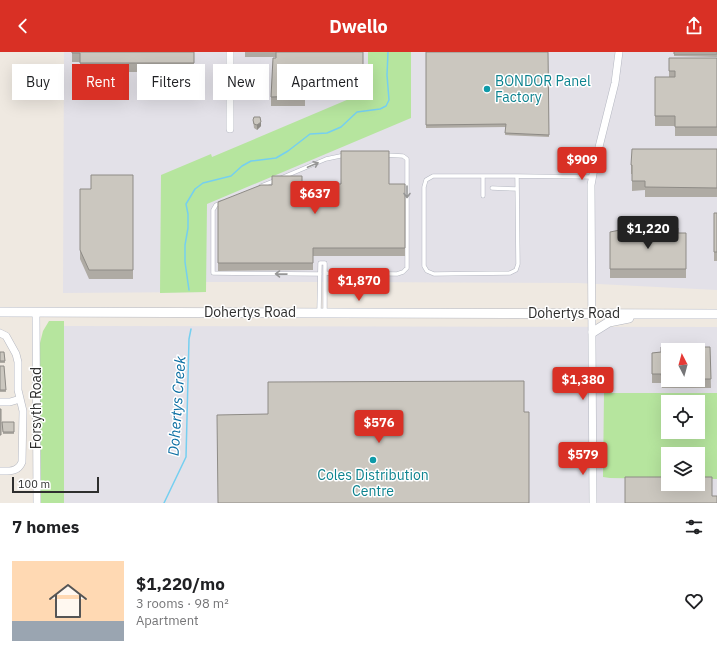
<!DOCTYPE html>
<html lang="en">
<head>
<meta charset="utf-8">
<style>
	:root { --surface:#fff; --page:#f6f6f6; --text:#202124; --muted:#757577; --line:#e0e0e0; --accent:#d93025 }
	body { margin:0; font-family:"IBM Plex Sans",sans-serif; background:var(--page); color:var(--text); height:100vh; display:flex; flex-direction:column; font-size:15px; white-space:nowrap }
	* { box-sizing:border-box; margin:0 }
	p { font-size:13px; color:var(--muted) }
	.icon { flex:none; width:22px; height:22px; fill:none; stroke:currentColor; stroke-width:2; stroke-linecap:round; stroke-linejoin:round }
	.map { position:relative; height:451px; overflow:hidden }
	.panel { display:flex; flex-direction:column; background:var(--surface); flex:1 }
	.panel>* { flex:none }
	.guide { position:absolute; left:12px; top:12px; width:400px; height:36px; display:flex; gap:8px }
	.needle { width:26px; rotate:354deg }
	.buttons { position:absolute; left:661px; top:291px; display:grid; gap:8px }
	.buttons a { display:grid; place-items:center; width:44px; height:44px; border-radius:0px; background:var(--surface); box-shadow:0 4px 16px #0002; font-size:20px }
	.scale { position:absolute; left:12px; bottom:10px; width:87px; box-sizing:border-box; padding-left:4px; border:2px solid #2e2e2e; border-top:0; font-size:11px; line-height:14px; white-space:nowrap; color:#2e2e2e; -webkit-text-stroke:3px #fff; paint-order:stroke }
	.price { position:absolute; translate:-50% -34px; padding:0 9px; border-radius:4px; background:var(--accent); color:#fff; font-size:13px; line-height:26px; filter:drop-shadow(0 1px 2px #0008) }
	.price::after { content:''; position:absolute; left:50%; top:24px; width:12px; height:9px; margin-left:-6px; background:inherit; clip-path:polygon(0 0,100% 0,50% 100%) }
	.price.active { background:#222; color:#fff }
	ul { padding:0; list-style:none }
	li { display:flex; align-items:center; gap:12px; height:100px; padding:0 12px }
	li+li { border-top:1px solid var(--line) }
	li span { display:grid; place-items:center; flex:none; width:112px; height:80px; border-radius:0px; color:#555 }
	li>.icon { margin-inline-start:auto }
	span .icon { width:48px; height:48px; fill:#fffc; stroke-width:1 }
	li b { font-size:17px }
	h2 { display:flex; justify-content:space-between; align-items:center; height:48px; padding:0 12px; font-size:17px }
	.pill { padding:0 14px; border-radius:0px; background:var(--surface); box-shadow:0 4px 16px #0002; font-size:14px; line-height:36px }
	.pill.active { background:var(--accent); color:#fff }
	header { display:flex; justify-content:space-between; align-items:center; height:52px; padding:0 12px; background:var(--accent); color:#fff; font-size:18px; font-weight:700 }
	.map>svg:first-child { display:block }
	.industrial { fill:#e3e1e8; fill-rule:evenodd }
	.green { fill:#b6e59e; fill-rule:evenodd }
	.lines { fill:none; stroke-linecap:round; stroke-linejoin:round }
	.stream { stroke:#75cff0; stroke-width:1.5 }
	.service-casing { stroke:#b4b7c1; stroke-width:4.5 }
	.minor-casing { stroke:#b4b7c1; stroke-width:8 }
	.secondary-casing { stroke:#b4b7c1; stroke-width:10 }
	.service { stroke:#fff; stroke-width:3.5 }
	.minor { stroke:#fff; stroke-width:7 }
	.secondary { stroke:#fff; stroke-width:9 }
	.wall { fill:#afaba4; fill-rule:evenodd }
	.shaded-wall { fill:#8e8b86 }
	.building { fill:#cbc7bf; stroke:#8e8b86 }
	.oneway { stroke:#969696 }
	.culture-dot { fill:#0f9aa8; stroke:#fff; stroke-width:1.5 }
	.labels { text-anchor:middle; stroke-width:3; stroke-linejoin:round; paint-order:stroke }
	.culture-label { font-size:14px; fill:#0d838f; stroke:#fff; text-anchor:start }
	.street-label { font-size:14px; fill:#2e2e2e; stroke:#fff }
	.water-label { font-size:15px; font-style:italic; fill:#0d6fa3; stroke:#fff }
</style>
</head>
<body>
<header><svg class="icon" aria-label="back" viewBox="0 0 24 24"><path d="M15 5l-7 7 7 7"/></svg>Dwello<svg class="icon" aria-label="share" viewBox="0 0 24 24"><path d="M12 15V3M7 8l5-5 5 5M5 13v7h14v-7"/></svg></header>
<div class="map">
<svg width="717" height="451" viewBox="0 0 717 451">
	<rect width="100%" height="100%" fill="#efe9e1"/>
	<path class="industrial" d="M64,0H717V238L578,231L352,230V224H346V230H206V240L63,241Z
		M64,274L717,275V451H64ZM668,298H698V328H668ZM668,350H698V380H668ZM668,402H698V432H668Z"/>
	<path class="green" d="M368,0H411V66L207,152L206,240L160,241L161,123L211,102L212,105L368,39Z
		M49,269H64V451H39V295L43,279Z
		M604,341H717V427H698V402H668V427L610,426L603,425ZM668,350H698V380H668Z"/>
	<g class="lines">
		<path class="stream" d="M189,238L185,210V193L188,176V162L186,152L195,137L203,131L231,124L242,114L251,109L276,106L288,99L310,82L327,81L341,75L357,60L380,57L386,54L389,48L387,23L388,0
			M164,451L186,405L189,287L191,277"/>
		<defs>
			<path id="service" d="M483,124V144
				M517,124H433L426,128L424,135V214L427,219L434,222L510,221L516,218L518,212L517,124L593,125
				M281,126L326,107L345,103
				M261,134L276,128
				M492,136L517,137
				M222,150L216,153L213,158V221L320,222
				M325,221L397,222L403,220L407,216V107L403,104L385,103
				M319,259L320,211H325V261"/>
			<path id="minor" d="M230,77V0
				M36,260L37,451
				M0,281L6,284L16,302L18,310V338L23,359L22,410C18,420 10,419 0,419
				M0,350H10L20,347
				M593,451L591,133L595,111L615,31L619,0"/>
			<path id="secondary" d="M0,260L717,262
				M593,280L609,270L629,266"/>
		</defs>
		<use href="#service" class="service-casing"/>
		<use href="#minor" class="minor-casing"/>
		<use href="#secondary" class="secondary-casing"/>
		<use href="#service" class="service"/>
		<use href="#minor" class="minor"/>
		<use href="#secondary" class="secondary"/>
	</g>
	<path class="wall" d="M72,0H194V20H80V10H72Z
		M245,0H363V36H335V45H305V54H271V45L276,5H245Z
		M426,0H548L549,85L505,83L506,75L426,76Z
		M674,0H717V5L674,4Z
		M669,6H717V84H675V74H655V25H669Z
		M253,68L261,74L257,78L254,76Z
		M717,97V145H645V138L632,139V122H631V113Z
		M133,123V227H89L80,207V137H91Z
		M302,131L341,132H405V204H313V218L218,219V150L272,133Z
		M714,161H717V209H714Z
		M610,180L621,181H686V226H610Z
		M661,295H710L711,336H662L661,331H652V301L661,300ZM668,298H698V328H668Z
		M0,300H4L5,311H0Z
		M0,314H4L6,340H0Z
		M2,370H14V382H3Z"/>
	<path class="shaded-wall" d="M261,70V74L257,78V73Z"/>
	<path class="building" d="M72,0H194V11H80V1H72Z
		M276,0H363V26H335V35L305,36V44L271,45L273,6H276Z
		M426,0H548L549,83L505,81L506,72L426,73Z
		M674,0H717V2H674Z
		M669,6H717V75H675V64H655V25H675V19H669Z
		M254,65H260L261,70L257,73L254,72L253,68Z
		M632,97H717V136L645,135V129H632V113H631Z
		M341,99H389V132H405V196H313V211H218V150L261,133H272V124H302V131L341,132Z
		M91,123H133V218H89L80,198V137H91Z
		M714,161H717V200H714Z
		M641,176H678V181H686V217H610V180L620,178L621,181H641Z
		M661,295H710L711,327H698V298H668V327H662L661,322H652V301L661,300Z
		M0,300H4L5,309H0Z
		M0,314H4L6,338H0Z
		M524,329V360H529V451H218L217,363L268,362V330Z
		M0,357H1V383H0Z
		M2,370H14V380H3Z
		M625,425H668V432H698V425H712V444H717V451H625Z"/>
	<defs><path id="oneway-shaft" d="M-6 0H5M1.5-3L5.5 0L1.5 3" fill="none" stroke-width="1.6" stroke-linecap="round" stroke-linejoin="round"/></defs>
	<g class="oneway">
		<use href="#oneway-shaft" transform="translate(313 113) rotate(-23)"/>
		<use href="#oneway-shaft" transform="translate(407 140) rotate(90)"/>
		<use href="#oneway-shaft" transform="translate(281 222) rotate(-179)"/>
	</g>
	<g class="culture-dot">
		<circle cx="487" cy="37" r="4"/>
		<circle cx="373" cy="408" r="4"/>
	</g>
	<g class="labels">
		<g class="culture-label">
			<text x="495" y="34">BONDOR Panel<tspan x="495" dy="16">Factory</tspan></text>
			<text x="373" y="428" text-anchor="middle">Coles Distribution<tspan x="373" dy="16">Centre</tspan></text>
		</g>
		<g class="street-label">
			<text x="250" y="265">Dohertys Road</text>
			<text x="574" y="266">Dohertys Road</text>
			<text transform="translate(36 356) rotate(-90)" y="5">Forsyth Road</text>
		</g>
		<g class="water-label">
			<text transform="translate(177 354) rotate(-86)" y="5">Dohertys Creek</text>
		</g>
	</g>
</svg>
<div class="buttons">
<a><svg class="needle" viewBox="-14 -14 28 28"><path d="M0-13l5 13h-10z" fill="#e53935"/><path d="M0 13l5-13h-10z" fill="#757577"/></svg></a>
<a><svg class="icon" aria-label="locate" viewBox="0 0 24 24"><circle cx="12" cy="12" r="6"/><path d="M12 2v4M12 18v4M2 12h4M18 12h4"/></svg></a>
<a><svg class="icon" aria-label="layers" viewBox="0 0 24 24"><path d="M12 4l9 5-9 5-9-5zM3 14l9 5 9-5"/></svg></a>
</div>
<div class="scale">100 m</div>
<b class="price" style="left:582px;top:129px">$909</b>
<b class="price" style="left:315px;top:163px">$637</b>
<b class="price active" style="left:648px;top:198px">$1,220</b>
<b class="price" style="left:359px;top:250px">$1,870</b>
<b class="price" style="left:583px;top:349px">$1,380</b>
<b class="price" style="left:379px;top:392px">$576</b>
<b class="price" style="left:583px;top:424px">$579</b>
<div class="guide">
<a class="pill">Buy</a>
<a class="pill active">Rent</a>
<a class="pill">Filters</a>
<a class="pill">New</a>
<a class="pill">Apartment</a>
</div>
</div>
<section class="panel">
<h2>7 homes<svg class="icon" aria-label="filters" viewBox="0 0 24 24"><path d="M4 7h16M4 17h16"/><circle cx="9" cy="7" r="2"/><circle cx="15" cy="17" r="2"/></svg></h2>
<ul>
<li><span style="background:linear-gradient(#ffd9b3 75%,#9aa5b1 0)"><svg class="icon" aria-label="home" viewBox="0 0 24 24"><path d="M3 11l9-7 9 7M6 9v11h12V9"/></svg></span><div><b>$1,220/mo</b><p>3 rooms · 98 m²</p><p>Apartment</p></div><svg class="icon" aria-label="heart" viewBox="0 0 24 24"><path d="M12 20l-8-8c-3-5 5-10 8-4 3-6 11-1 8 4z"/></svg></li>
</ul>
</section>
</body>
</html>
